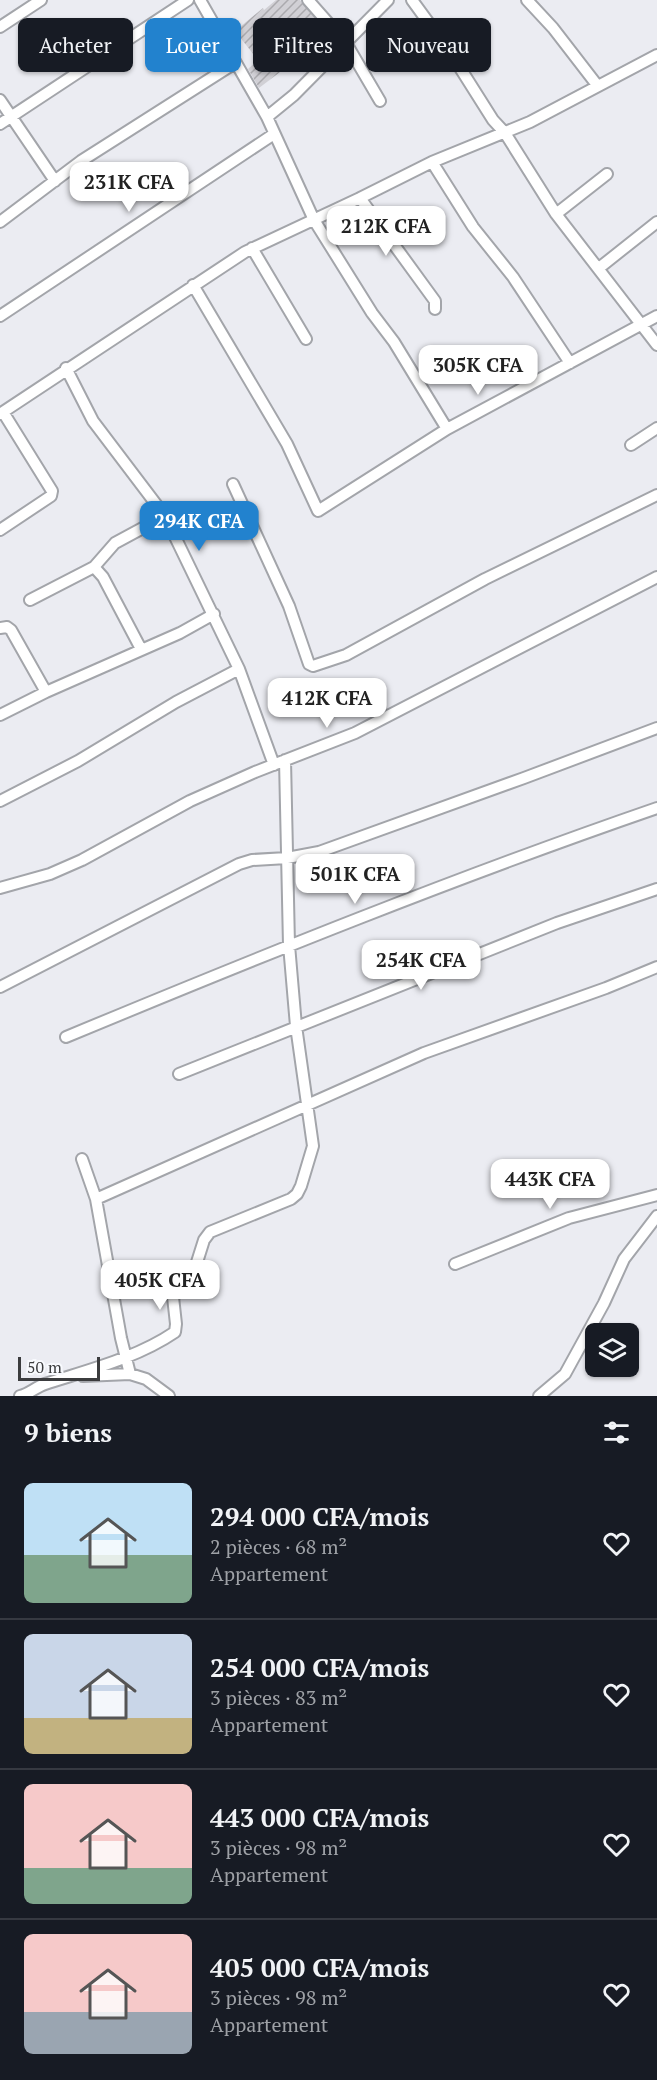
<!DOCTYPE html>
<html lang="fr">
<head>
<meta charset="utf-8">
<style>
	:root { --surface:#171b24; --page:#20242c; --text:#f1f3f6; --muted:#9ea1a6; --line:#363941; --accent:#2282ce }
	body { margin:0; font-family:"PT Serif",serif; background:var(--page); color:var(--text); height:100vh; display:flex; flex-direction:column; font-size:22px; white-space:nowrap }
	* { box-sizing:border-box; margin:0 }
	p { font-size:20px; color:var(--muted) }
	.icon { flex:none; width:33px; height:33px; fill:none; stroke:currentColor; stroke-width:2; stroke-linecap:round; stroke-linejoin:round }
	.map { position:relative; height:1396px; overflow:hidden }
	.side { display:flex; flex-direction:column; background:var(--surface); flex:1 }
	.side>* { flex:none }
	.banner { position:absolute; left:18px; top:18px; width:621px; height:54px; display:flex; gap:12px }
	.fabs { position:absolute; left:585px; top:1323px; display:grid; gap:12px }
	.fabs a { display:grid; place-items:center; width:54px; height:54px; border-radius:9px; background:var(--surface); box-shadow:0 2px 4px #0004; font-size:30px }
	.scale { position:absolute; left:18px; bottom:15px; width:82px; box-sizing:border-box; padding-left:6px; border:3px solid #3b3c3e; border-top:0; font-size:16px; line-height:21px; white-space:nowrap; color:#3b3c3e; -webkit-text-stroke:4px #f8fafe; paint-order:stroke }
	.price { position:absolute; translate:-50% -51px; padding:0 14px; border-radius:12px; background:#fff; color:#222; font-size:20px; line-height:39px; filter:drop-shadow(0 2px 3px #0008) }
	.price::after { content:''; position:absolute; left:50%; top:36px; width:18px; height:14px; margin-left:-9px; background:inherit; clip-path:polygon(0 0,100% 0,50% 100%) }
	.price.selected { background:var(--accent); color:#fff }
	ul { padding:0; list-style:none }
	li { display:flex; align-items:center; gap:18px; height:150px; padding:0 24px }
	li+li { border-top:2px solid var(--line) }
	li span { display:grid; place-items:center; flex:none; width:168px; height:120px; border-radius:9px; color:#555 }
	li>.icon { margin-inline-start:auto }
	span .icon { width:72px; height:72px; fill:#fffc; stroke-width:1 }
	li b { font-size:26px }
	h2 { display:flex; justify-content:space-between; align-items:center; height:72px; padding:0 24px; font-size:26px }
	.tag { padding:0 21px; border-radius:9px; background:var(--surface); box-shadow:0 2px 4px #0004; font-size:21px; line-height:54px }
	.tag.selected { background:var(--accent); color:#fff }
	.map>svg:first-child { display:block }
	.building { fill:url(#building-hatch) }
	.lines { fill:none; stroke-linecap:round; stroke-linejoin:round }
	.minor-casing { stroke:#a3a5aa; stroke-width:14 }
	.minor { stroke:#fff; stroke-width:10 }
</style>
</head>
<body>
<div class="map">
<svg width="657" height="1396" viewBox="0 0 657 1396">
	<defs>
		<pattern id="building-hatch" width="6" height="6" patternUnits="userSpaceOnUse" patternTransform="scale(1.5)"><rect width="6" height="6" fill="#d1d0d5"/><path d="M-1 1l2-2M0 6l6-6M5 7l2-2" fill="none" stroke="#abaaae"/></pattern>
	</defs>
	<rect width="100%" height="100%" fill="#ebecf2"/>
	<path class="building" d="M276,0H300L327,33L318,41L314,37L302,48L289,33L273,48L288,66L259,88L248,69L258,60L235,31L263,8L264,10Z"/>
	<g class="lines">
		<defs>
			<path id="minor" d="M200,0L267,117L314,220L372,313L394,342L447,429
				M308,0L346,43L380,101
				M412,0L450,52L493,120L505,133L556,214L657,345
				M527,0L553,28L597,85
				M0,27L41,0
				M0,100L55,181
				M267,117L294,95L388,0
				M0,124L188,0
				M432,162L473,227L513,277L570,363
				M360,198L435,301V309
				M556,214L607,174
				M0,222L81,161L235,63
				M252,248L306,339
				M599,268L657,222
				M193,285L287,444L318,511L447,429L657,316
				M0,316L274,134
				M66,368L93,421L165,516L239,669L274,765
				M0,414L245,252L360,198L432,162L530,122L657,55
				M631,445L657,428
				M233,484L289,606L309,664L313,666L346,655L485,579L657,495
				M0,530L51,496L52,491L3,412
				M94,567L103,577L141,649
				M30,600L94,567L115,543L165,516
				M0,628L7,627L11,630L46,692
				M0,715L46,692L180,633L214,614
				M0,801L78,761L176,702L239,669
				M0,888L50,874L82,860L190,801L255,772L355,733L657,577
				M0,987L239,864L252,860L287,858L319,852L524,778L657,728
				M66,1037C261,956 457,877 657,808
				M179,1074L557,923L657,889
				M82,1159L96,1199L121,1338L130,1374
				M96,1199L424,1053L606,988L657,967
				M455,1264L569,1218L657,1195
				M83,1376L130,1374L146,1379L169,1396
				M20,1396C29,1394 36,1387 45,1384C88,1370 137,1358 175,1332L176,1324L173,1297L192,1278L204,1240L210,1232L291,1199L297,1194L301,1186L313,1146L296,1026L289,945L285,760
				M539,1396L565,1374L604,1303L624,1259L657,1216"/>
		</defs>
		<use href="#minor" class="minor-casing"/>
		<use href="#minor" class="minor"/>
	</g>
</svg>
<div class="fabs">
<a><svg class="icon" aria-label="layers" viewBox="0 0 24 24"><path d="M12 4l9 5-9 5-9-5zM3 14l9 5 9-5"/></svg></a>
</div>
<div class="scale">50 m</div>
<b class="price" style="left:129px;top:213px">231K CFA</b>
<b class="price" style="left:386px;top:257px">212K CFA</b>
<b class="price" style="left:478px;top:396px">305K CFA</b>
<b class="price selected" style="left:199px;top:552px">294K CFA</b>
<b class="price" style="left:327px;top:729px">412K CFA</b>
<b class="price" style="left:355px;top:905px">501K CFA</b>
<b class="price" style="left:421px;top:991px">254K CFA</b>
<b class="price" style="left:550px;top:1210px">443K CFA</b>
<b class="price" style="left:160px;top:1311px">405K CFA</b>
<div class="banner">
<a class="tag">Acheter</a>
<a class="tag selected">Louer</a>
<a class="tag">Filtres</a>
<a class="tag">Nouveau</a>
</div>
</div>
<section class="side">
<h2>9 biens<svg class="icon" aria-label="filters" viewBox="0 0 24 24"><path d="M4 7h16M4 17h16"/><circle cx="9" cy="7" r="2"/><circle cx="15" cy="17" r="2"/></svg></h2>
<ul>
<li><span style="background:linear-gradient(#bfe0f5 60%,#7fa58c 0)"><svg class="icon" aria-label="home" viewBox="0 0 24 24"><path d="M3 11l9-7 9 7M6 9v11h12V9"/></svg></span><div><b>294 000 CFA/mois</b><p>2 pièces · 68 m²</p><p>Appartement</p></div><svg class="icon" aria-label="heart" viewBox="0 0 24 24"><path d="M12 20l-8-8c-3-5 5-10 8-4 3-6 11-1 8 4z"/></svg></li>
<li><span style="background:linear-gradient(#c9d6e8 70%,#c2b280 0)"><svg class="icon" aria-label="home" viewBox="0 0 24 24"><path d="M3 11l9-7 9 7M6 9v11h12V9"/></svg></span><div><b>254 000 CFA/mois</b><p>3 pièces · 83 m²</p><p>Appartement</p></div><svg class="icon" aria-label="heart" viewBox="0 0 24 24"><path d="M12 20l-8-8c-3-5 5-10 8-4 3-6 11-1 8 4z"/></svg></li>
<li><span style="background:linear-gradient(#f6c9c9 70%,#7fa58c 0)"><svg class="icon" aria-label="home" viewBox="0 0 24 24"><path d="M3 11l9-7 9 7M6 9v11h12V9"/></svg></span><div><b>443 000 CFA/mois</b><p>3 pièces · 98 m²</p><p>Appartement</p></div><svg class="icon" aria-label="heart" viewBox="0 0 24 24"><path d="M12 20l-8-8c-3-5 5-10 8-4 3-6 11-1 8 4z"/></svg></li>
<li><span style="background:linear-gradient(#f6c9c9 65%,#9aa5b1 0)"><svg class="icon" aria-label="home" viewBox="0 0 24 24"><path d="M3 11l9-7 9 7M6 9v11h12V9"/></svg></span><div><b>405 000 CFA/mois</b><p>3 pièces · 98 m²</p><p>Appartement</p></div><svg class="icon" aria-label="heart" viewBox="0 0 24 24"><path d="M12 20l-8-8c-3-5 5-10 8-4 3-6 11-1 8 4z"/></svg></li>
</ul>
</section>
</body>
</html>
